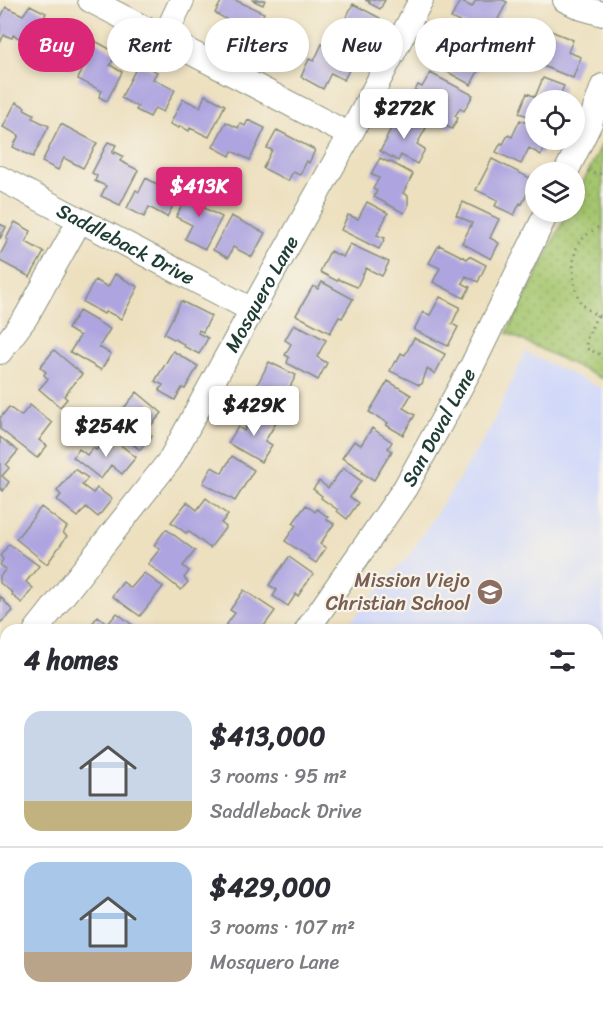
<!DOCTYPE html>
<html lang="en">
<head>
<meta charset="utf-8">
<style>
	:root { --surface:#fff; --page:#f7f7f7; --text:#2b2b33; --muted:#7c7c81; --line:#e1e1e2; --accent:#db2777 }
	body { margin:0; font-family:Sriracha,sans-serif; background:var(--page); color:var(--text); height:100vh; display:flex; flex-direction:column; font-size:22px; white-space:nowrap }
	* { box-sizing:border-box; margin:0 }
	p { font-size:20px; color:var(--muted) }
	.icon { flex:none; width:33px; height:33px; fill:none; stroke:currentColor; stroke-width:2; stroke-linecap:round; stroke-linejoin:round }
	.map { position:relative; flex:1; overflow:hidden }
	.details { position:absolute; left:0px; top:624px; width:603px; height:386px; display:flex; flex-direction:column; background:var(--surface); border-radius:18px 18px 0 0; box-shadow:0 3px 9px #0003 }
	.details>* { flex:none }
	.hud { position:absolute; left:18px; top:18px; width:567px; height:54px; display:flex; gap:12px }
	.buttons { position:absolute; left:525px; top:90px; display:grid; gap:12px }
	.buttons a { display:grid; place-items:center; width:60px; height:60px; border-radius:50%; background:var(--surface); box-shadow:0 3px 9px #0003; font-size:30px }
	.price { position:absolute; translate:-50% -51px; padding:0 14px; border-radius:6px; background:#fff; color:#222; font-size:20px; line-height:39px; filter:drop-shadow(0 2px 3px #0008) }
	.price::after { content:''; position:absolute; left:50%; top:36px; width:18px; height:14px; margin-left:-9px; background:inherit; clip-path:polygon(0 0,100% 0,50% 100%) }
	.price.current { background:var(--accent); color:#fff }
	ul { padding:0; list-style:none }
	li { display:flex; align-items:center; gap:18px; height:150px; padding:0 24px }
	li+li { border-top:2px solid var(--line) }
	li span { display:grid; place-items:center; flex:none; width:168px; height:120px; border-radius:18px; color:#555 }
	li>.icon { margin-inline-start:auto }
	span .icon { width:72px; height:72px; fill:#fffc; stroke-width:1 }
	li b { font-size:26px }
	h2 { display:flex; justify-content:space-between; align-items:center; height:72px; padding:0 24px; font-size:26px }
	.tag { padding:0 21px; border-radius:27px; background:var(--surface); box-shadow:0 3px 9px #0003; font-size:21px; line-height:54px }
	.tag.current { background:var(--accent); color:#fff }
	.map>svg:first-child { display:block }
	.built { fill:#d1d9f9 }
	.park { fill:url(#park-dots); stroke:#628251; stroke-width:1.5 }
	.building { fill:#aea5e0 }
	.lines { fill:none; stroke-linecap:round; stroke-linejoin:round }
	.minor-casing { stroke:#868e7a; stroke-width:26 }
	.path { stroke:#868e7a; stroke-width:3; stroke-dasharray:1.5 4.5; stroke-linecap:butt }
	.minor { stroke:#fff; stroke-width:24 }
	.labels { text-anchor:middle; stroke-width:4.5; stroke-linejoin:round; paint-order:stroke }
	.street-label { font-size:20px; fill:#1f3d34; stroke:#f7f3e8 }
	.education-label { font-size:20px; fill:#785e54; stroke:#f7f3e8; text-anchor:end }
</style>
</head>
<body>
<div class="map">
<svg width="603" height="1009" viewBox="0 0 603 1009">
	<defs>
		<pattern id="park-dots" width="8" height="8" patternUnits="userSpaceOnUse" patternTransform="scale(1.5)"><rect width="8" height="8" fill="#a5c66e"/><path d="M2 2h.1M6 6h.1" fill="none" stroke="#86a25b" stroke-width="1.8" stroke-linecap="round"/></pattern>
	</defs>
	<rect width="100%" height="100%" fill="#f7f3e8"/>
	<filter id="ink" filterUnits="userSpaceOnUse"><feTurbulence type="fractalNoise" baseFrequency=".0167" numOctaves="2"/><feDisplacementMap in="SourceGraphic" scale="12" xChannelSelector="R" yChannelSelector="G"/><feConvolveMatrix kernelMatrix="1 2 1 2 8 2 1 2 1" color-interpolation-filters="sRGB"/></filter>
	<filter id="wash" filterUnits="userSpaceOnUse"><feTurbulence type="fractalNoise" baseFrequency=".008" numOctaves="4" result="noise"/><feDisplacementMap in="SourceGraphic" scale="24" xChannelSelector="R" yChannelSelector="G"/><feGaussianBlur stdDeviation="1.35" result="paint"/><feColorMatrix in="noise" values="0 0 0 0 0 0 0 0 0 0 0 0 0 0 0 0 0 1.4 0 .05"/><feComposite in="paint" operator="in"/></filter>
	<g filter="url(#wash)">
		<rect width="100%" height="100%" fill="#ede0bf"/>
		<path class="built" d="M525,352L603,389V769L598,775L597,780V630H343L411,553L489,431Z
			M303,1004H484L477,1009H304Z"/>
		<path class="park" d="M603,142V379L507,333L568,212H574L575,199Z"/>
		<g id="blocks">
			<path class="building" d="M222,0H235L264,13L248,45L220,31L226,19L215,13Z
				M252,0H265L263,5Z
				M365,0H385L380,9L369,3L370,2Z
				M476,0H503L507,2L489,36L451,18L460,1L472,7Z
				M353,4L380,18L367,43L364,41L358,53L342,45L345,39L337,35Z
				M30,5L46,13L43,20H44L33,44L13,35L12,38L4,35L0,43V19L6,7L23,15Z
				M73,24L91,33L72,69L47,56L46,59L36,54L49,30L54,33L57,28L67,33Z
				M454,28L483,44L473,63L480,67L471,85L437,66V67L427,62L444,33L450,36Z
				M546,29L573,40L568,52L581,57L573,78L533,62Z
				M95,41L117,53L110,65L122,72L107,101L99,97L102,91L78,79L86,63L84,62Z
				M322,44L354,60L344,80L331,73L323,89L301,77L309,59L314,61Z
				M139,63L157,72L153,79L175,90L163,112L155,108L150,117L136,110L138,107L121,98Z
				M430,73L473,95L464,111L460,108L455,116L458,118L452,129L440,123L441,120L424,111L423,114L407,105L418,85L422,87Z
				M543,78L564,86L558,100H536V119L519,113L527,93L535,97Z
				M205,95L225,105L209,137L190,128L189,131L180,126L179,128L170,124L183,99L200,107Z
				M16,102L25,107L24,109L34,114L32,118L49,126L33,157L13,147L19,135L3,127Z
				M399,114L426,128L417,144L425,149L417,164L401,155L398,161L380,151L387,139L386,138Z
				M248,120L265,128L250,160L232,151L230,156L213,147L226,122L238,128L240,123L245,126Z
				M520,120L536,127V140H549L541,155L529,148L521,164L496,152L501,143L503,144L508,135L512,137Z
				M61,124L97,143L83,168L64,158L58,170L42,162Z
				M277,130L315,150L309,163L307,161L300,175L293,172L288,181L263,168L272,150L267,148Z
				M108,142L116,145L112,153L114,154L115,152L123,156L120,161L138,170L120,205L101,196L106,186L95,181L97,176L92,173Z
				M380,158L388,162L389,161L413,174L403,193L408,196V206L404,213L374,197L377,191L373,189L379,178L371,174Z
				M492,159L534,180L522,204L520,203L514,215L495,206L498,200L476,190Z
				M146,178L178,196L167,217L149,207L144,217L127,208L136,190L139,192Z
				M192,186L210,195L204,208L222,217L205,249L185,239L192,225L176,217Z
				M367,202L388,213L377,235L385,238L379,249L341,230L348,215L358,219Z
				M463,202L499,219L490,238L499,243L491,259L462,243L472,223L456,215Z
				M231,216L265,233L252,257L233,247L228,258L213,250Z
				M15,222L31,231L26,242L44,252L30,277L0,261V255L8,240L6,239Z
				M0,224L6,227L0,239Z
				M350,244L389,262L382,276L366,268L357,287L338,279L337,281L320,272L330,251L343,257Z
				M439,245L467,259L469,256L486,265L478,282L466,276L462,283L470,287L464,298L433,282L440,268L429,263Z
				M115,274L138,287L121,319L106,311L104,314L83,302L95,280L108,287Z
				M322,282L353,299L342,318L339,317L330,333L296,315L313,286L318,289Z
				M440,297L460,307L452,324L458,327L448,346L414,330L423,312L430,315Z
				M181,301L211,316L203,332L199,330L198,333L208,338L199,354L183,346L184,344L164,334Z
				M79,311L110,329L99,347L111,354L101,370L70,352L80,336L68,329Z
				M294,324L301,328V327L326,340L317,357L327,363L318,380L287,363L289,357L285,355L291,344L285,340Z
				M414,338L445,354L435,374L427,369L422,384L419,385L390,371L395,361L397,362L401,353L405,355Z
				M54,350L82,374L64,396L67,399L60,407L39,389L48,379L44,375L46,372L40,367Z
				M173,351L198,366L185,389L182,388L175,400L159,391L163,385L155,381Z
				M269,362L296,375L280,407L271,402L268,408L250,399Z
				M388,381L411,395L403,408L415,415L403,435L386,425L388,423L369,412Z
				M137,392L162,413L146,431L152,436L140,450L110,425Z
				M30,405L52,423L39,440L47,446L37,458L0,429V418L9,407L21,416Z
				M256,411L276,423L265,441L272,445L261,462L228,443L238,427L244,431Z
				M372,428L392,442L388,448L392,451L374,480L362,473L363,471L342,458L354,441L361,445Z
				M108,435L136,457L122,474L111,465L101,479L73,457L79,449L87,455L93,448L96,450Z
				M0,437L18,451L6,465L9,468L2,476L9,482L3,491L0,488Z
				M232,456L254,470L235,501L203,483L212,467L222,473Z
				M343,468L361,481L350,497L358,503L347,519L337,511L338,510L321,498L322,496L313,489L319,481L328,488Z
				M75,469L88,478L82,485L93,493L97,488L112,499L98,517L86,507L78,517L57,500L61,495L57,491Z
				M206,498L228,515L221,523L226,527L210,548L188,531L186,533L171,522L187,502L197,510Z
				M306,505L315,512L317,509L328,517L326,519L334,524L320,544L326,548L316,563L309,558V557L285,541L296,525L293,523Z
				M41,507L67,527L63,533L67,536L47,564L16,539Z
				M166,529L195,551L183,566L189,571L184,578L188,582L181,590L148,564L160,549L154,545Z
				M9,544L39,566L26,582L33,588L22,603L12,595L13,593L0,583V576L6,569L0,565L3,559L0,556Z
				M289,557L313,574L298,596L296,594L288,606L273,596L277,590L269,585Z
				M144,573L163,587L140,616L112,596L123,582L131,588Z
				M244,590L275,611L261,630H227L224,628L235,613L230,610Z
				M0,596L13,611L0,623Z
				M117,613L139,630H87L98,616L108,624Z
				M6,710V762L0,752V733L4,730L0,724V715Z
				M0,863L6,867V904L0,900L4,894L0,891Z
				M0,947L6,951V996L3,1001L0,999Z
				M14,1004H69L65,1009H37L35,1007L33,1009H14L11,1007Z
				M132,1004H161L163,1009H122L121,1006Z
				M245,1004H275L276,1009H246Z"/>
		</g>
	</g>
	<g filter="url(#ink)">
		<use href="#blocks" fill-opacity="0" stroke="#868e7a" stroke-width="1.5"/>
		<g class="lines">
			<defs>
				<g id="minor">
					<path d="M90,0L350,135"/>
					<path d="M565,0L582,8L603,14"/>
					<path d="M164,38L182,0"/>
					<path d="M566,172L590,123L603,86"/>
					<path id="s1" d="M0,178L252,310"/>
					<path d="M0,352L26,317L80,220"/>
					<path id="s2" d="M36,630L170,460L252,310L350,135L421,0"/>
					<path id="s3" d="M307,630L405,488L472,366L547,212"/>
					<path d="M0,664L6,659"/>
					<path d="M0,798L6,803"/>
					<path d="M195,1004V1009"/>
				</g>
			</defs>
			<use href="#minor" class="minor-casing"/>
			<path class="path" d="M588,171L592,173L603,174
				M603,224C594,230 584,235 578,245C570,260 572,292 583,305C588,311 596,315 603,318
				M597,315L587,338L586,346L588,349L603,356"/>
			<use href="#minor" class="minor"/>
		</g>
	</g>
	<defs>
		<symbol id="school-disc" viewBox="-11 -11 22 22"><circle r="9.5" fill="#8d6e63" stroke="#f7f3e8"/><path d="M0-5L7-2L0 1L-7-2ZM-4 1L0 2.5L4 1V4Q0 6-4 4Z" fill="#fff"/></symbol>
	</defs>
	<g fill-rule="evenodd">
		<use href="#school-disc" x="475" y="577" width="30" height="30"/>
	</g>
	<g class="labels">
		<g class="street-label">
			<text dy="7" stroke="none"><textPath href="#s1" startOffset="142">Saddleback Drive</textPath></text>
			<text dy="7" stroke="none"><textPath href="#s2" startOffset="406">Mosquero Lane</textPath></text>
			<text dy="7" stroke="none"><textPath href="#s3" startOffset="242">San Doval Lane</textPath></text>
		</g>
		<g class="education-label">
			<text x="470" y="587">Mission Viejo<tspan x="470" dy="23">Christian School</tspan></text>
		</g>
	</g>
</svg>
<div class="buttons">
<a><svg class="icon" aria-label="locate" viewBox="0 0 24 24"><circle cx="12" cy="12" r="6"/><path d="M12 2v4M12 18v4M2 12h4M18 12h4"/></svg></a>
<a><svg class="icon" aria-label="layers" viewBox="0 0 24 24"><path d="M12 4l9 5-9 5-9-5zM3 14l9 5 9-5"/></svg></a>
</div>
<b class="price" style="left:404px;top:140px">$272K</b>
<b class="price current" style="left:199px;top:218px">$413K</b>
<b class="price" style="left:254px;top:437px">$429K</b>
<b class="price" style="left:106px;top:458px">$254K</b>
<div class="hud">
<a class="tag current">Buy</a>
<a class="tag">Rent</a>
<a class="tag">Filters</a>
<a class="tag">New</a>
<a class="tag">Apartment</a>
</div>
<section class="details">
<h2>4 homes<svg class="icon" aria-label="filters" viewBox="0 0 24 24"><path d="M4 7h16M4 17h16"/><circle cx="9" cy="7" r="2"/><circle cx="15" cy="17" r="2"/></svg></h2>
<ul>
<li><span style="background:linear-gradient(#c9d6e8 75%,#c2b280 0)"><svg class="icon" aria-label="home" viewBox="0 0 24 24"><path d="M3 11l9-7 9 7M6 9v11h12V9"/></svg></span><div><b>$413,000</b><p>3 rooms · 95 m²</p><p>Saddleback Drive</p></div></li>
<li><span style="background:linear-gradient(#a9c7e8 75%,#b9a48a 0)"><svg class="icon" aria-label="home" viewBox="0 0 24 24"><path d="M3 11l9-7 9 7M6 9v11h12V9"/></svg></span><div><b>$429,000</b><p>3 rooms · 107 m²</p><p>Mosquero Lane</p></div></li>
</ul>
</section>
</div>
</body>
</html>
